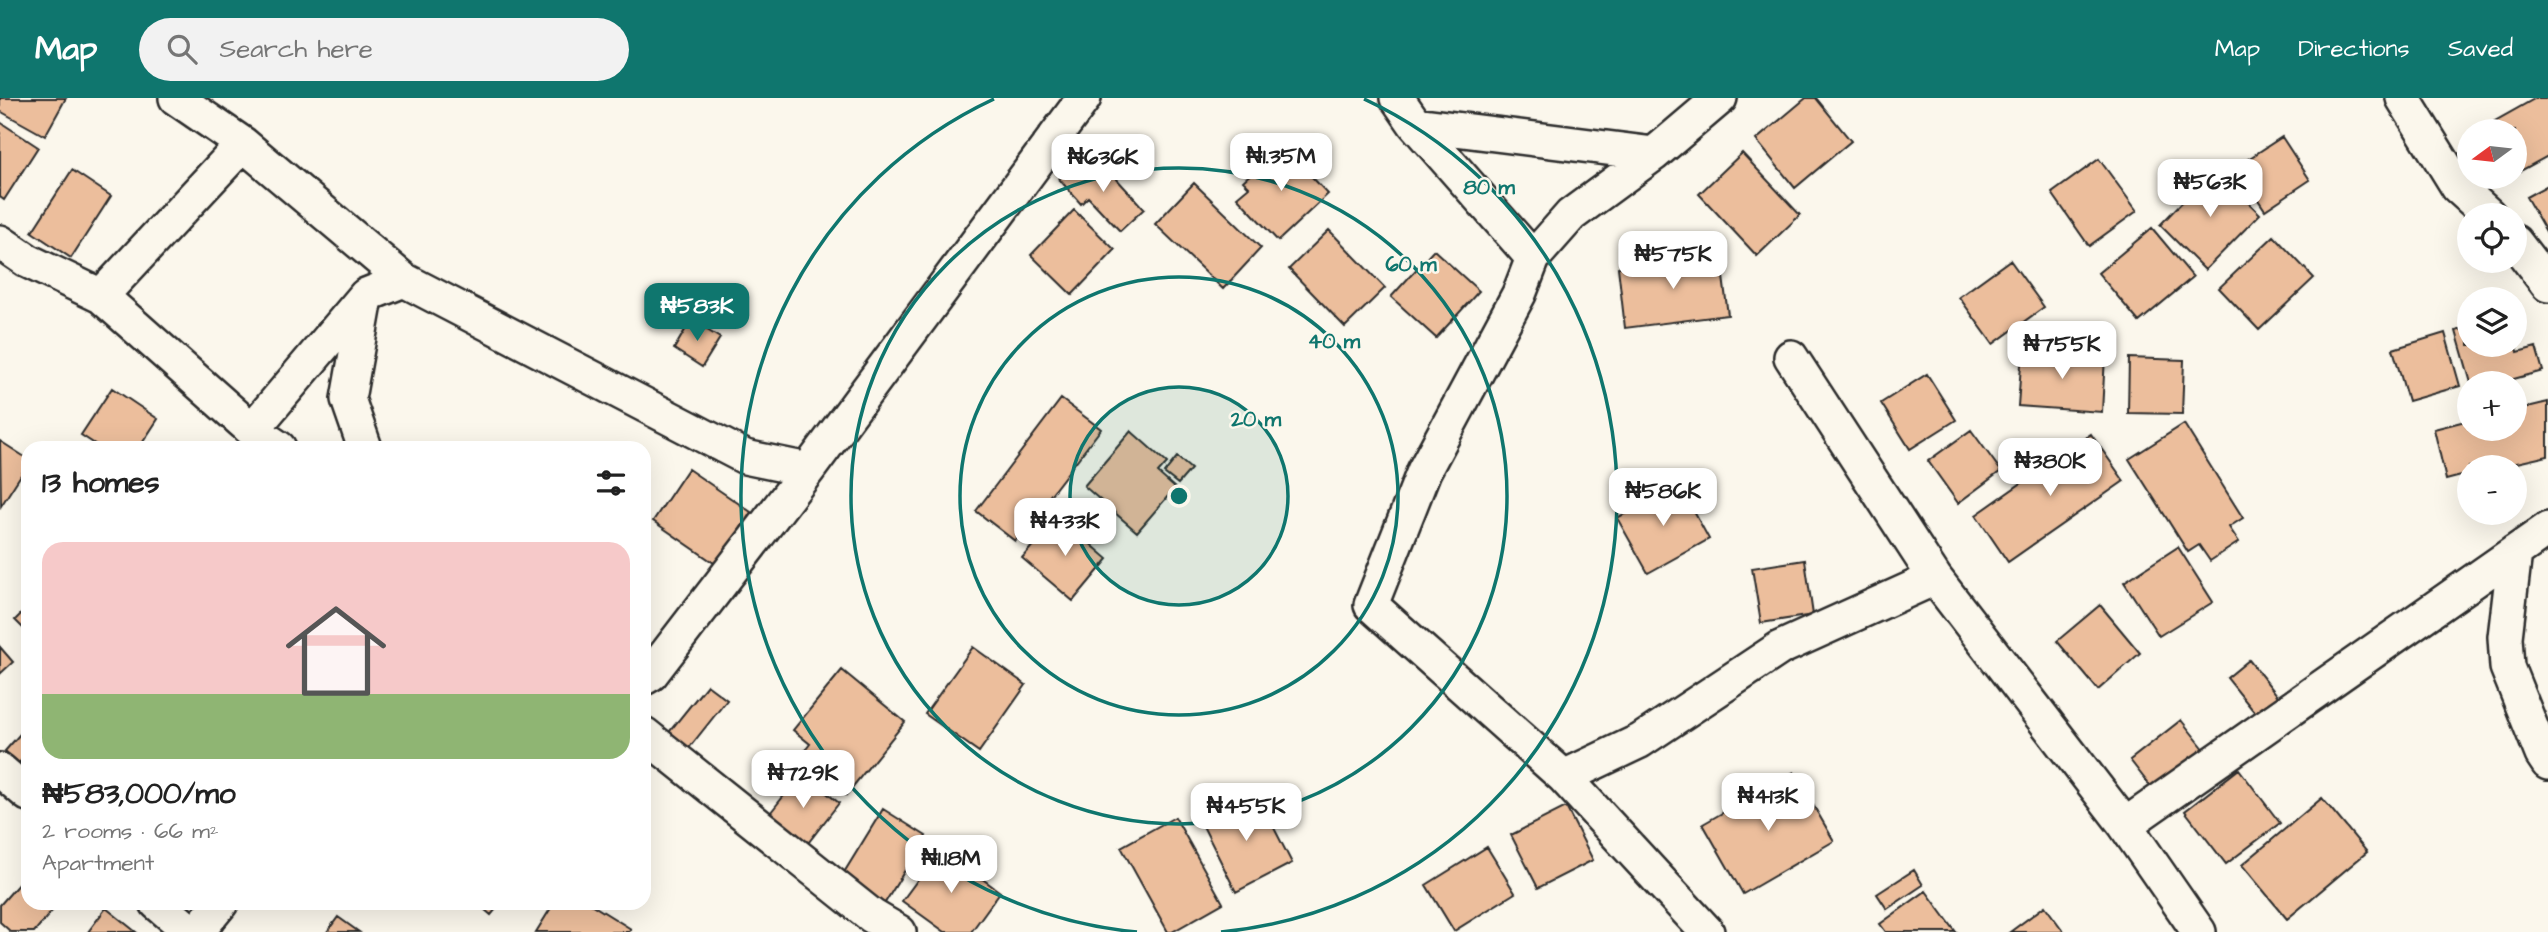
<!DOCTYPE html>
<html lang="en">
<head>
<meta charset="utf-8">
<style>
	:root { --surface:#fff; --page:#f2f2f2; --text:#222; --muted:#767676; --line:#e0e0e0; --accent:#0f766e }
	body { margin:0; font-family:"Architects Daughter",sans-serif; background:var(--page); color:var(--text); height:100vh; display:flex; flex-direction:column; font-size:26px; white-space:nowrap }
	* { box-sizing:border-box; margin:0 }
	p { font-size:23px; color:var(--muted) }
	.icon { flex:none; width:38px; height:38px; fill:none; stroke:currentColor; stroke-width:2; stroke-linecap:round; stroke-linejoin:round }
	.map { position:relative; flex:1; overflow:hidden }
	.drawer { position:absolute; left:21px; top:343px; width:630px; height:469px; display:flex; flex-direction:column; background:var(--surface); border-radius:21px; box-shadow:0 7px 28px #0002 }
	.drawer>* { flex:none }
	.needle { width:46px; rotate:255deg }
	.buttons { position:absolute; left:2457px; top:21px; display:grid; gap:14px }
	.buttons a { display:grid; place-items:center; width:70px; height:70px; border-radius:50%; background:var(--surface); box-shadow:0 7px 28px #0002; font-size:35px }
	.price { position:absolute; translate:-50% -60px; padding:0 16px; border-radius:14px; background:#fff; color:#222; font-size:23px; line-height:46px; filter:drop-shadow(0 2px 4px #0008) }
	.price::after { content:''; position:absolute; left:50%; top:42px; width:21px; height:16px; margin-left:-10px; background:inherit; clip-path:polygon(0 0,100% 0,50% 100%) }
	.price.current { background:var(--accent); color:#fff }
	ul { padding:0; list-style:none }
	li { display:grid; align-content:center; gap:14px; height:371px; padding:0 21px }
	li+li { border-top:2px solid var(--line) }
	li span { display:grid; place-items:center; height:217px; border-radius:21px; color:#555 }
	li>.icon { margin-inline-start:auto }
	span .icon { width:126px; height:126px; fill:#fffc; stroke-width:1 }
	li b { font-size:30px }
	h2 { display:flex; justify-content:space-between; align-items:center; height:84px; padding:0 21px; font-size:30px }
	header { display:flex; align-items:center; gap:42px; box-sizing:border-box; height:98px; padding:0 35px; background:var(--accent); color:#fff }
	header strong { font-size:33px }
	nav { display:flex; gap:38px; margin-inline-start:auto; font-size:24px }
	.search { width:490px; height:63px; background:var(--page); display:flex; align-items:center; gap:18px; box-sizing:border-box; padding:0 24px; border-radius:38px; color:var(--muted); font-size:26px }
	.map>svg:first-child { display:block }
	.building { fill:#ecbe9c; stroke:#2b2b2b; stroke-width:2 }
	.lines { fill:none; stroke-linecap:round; stroke-linejoin:round }
	.street-casing { stroke:#2b2b2b; stroke-width:38 }
	.street { stroke:#fbf7ec; stroke-width:33 }
	.ring { fill:none; stroke:#0f766e; stroke-width:3.5 }
	.centre { fill:#0f766e; stroke:#fbf7ec; stroke-width:3.5 }
	.ring-label { font-size:21px; text-anchor:middle; font-weight:bold; fill:#0f766e; stroke:#fbf7ec; stroke-width:5; stroke-linejoin:round; paint-order:stroke }
</style>
</head>
<body>
<header>
<strong>Map</strong>
<div class="search"><svg class="icon" aria-label="search" viewBox="0 0 24 24"><circle cx="10" cy="10" r="6"/><path d="M15 15l6 6"/></svg>Search here</div>
<nav><a>Map</a><a>Directions</a><a>Saved</a></nav>
</header>
<div class="map">
<svg width="2548" height="834" viewBox="0 0 2548 834">
	<rect width="100%" height="100%" fill="#fbf7ec"/>
	<filter id="ink" filterUnits="userSpaceOnUse"><feTurbulence type="fractalNoise" baseFrequency=".0143" numOctaves="2"/><feDisplacementMap in="SourceGraphic" scale="14" xChannelSelector="R" yChannelSelector="G"/><feConvolveMatrix kernelMatrix="1 2 1 2 8 2 1 2 1" color-interpolation-filters="sRGB"/></filter>
	<g filter="url(#ink)">
		<path class="building" d="M0,0H66L45,38L0,13Z
			M1806,0H1816L1851,43L1795,90L1756,42Z
			M2536,0H2548V58L2515,76V33H2491L2488,27Z
			M0,24L38,49L4,102L0,99Z
			M2282,39L2310,82L2265,112L2236,69Z
			M1282,47L1328,96L1278,143L1237,99L1249,89L1243,83Z
			M1742,55L1800,117L1757,158L1699,96Z
			M2099,61L2137,113L2089,148L2052,95Z
			M1078,63L1093,79L1105,68L1144,111L1120,133L1088,99L1081,106L1059,81Z
			M2214,71L2260,116L2205,172L2160,127Z
			M72,72L111,98L71,160L32,134Z
			M1194,85L1261,150L1223,191L1155,126Z
			M2548,87V137L2526,99Z
			M1074,112L1115,152L1072,197L1031,157Z
			M2152,130L2193,179L2139,224L2098,175Z
			M1329,132L1385,190L1345,229L1289,171Z
			M2274,138L2314,180L2259,232L2219,190Z
			M1434,152L1479,193L1436,240L1391,199Z
			M1720,156L1728,217L1625,230L1618,169Z
			M2010,162L2044,209L1993,246L1959,199Z
			M691,222L720,240L702,269L674,251Z
			M2469,229V247H2515V242L2518,254L2536,249L2543,273L2499,285H2471L2456,233Z
			M2445,235L2460,288L2408,303L2393,251Z
			M2022,253L2105,258L2102,314L2018,308Z
			M2129,260L2184,262L2182,316L2128,315Z
			M1927,276L1956,322L1910,351L1881,305Z
			M112,290L158,321L139,350H101L81,337Z
			M1061,301L1101,331L1015,443L976,413Z
			M2548,304V358L2499,369H2469V376L2446,382L2434,331L2469,322V331H2515V312Z
			M2184,326L2243,420L2229,429L2239,444L2210,463L2199,447L2188,454L2129,361Z
			M1971,332L2001,373L1958,405L1928,363Z
			M1131,333L1167,365L1158,375L1175,390L1137,434L1084,388Z
			M2091,336L2124,383L2008,464L1976,417Z
			M0,343L28,361V366L1,408Z
			M1177,359L1191,371L1178,386L1164,375Z
			M688,371L751,414L717,467L653,423Z
			M1679,386L1709,441L1648,475L1617,420Z
			M1058,418L1108,461L1073,503L1022,460Z
			M2178,449L2213,504L2159,538L2124,484Z
			M1805,462L1813,517L1761,525L1752,470Z
			M2100,507L2140,555L2098,592L2057,543Z
			M28,509V535L15,522Z
			M0,549L13,564L0,576Z
			M973,549L1026,587L979,654L925,616Z
			M2249,562L2282,603L2260,621L2227,580Z
			M842,572L905,624L846,697L800,659L810,646L793,632Z
			M707,587L727,602L681,660L661,644Z
			M2181,622L2217,667L2165,707L2130,662Z
			M28,627V655L19,665L5,653Z
			M2239,671L2280,725L2226,766L2185,713Z
			M1794,674L1834,743L1743,796L1703,726Z
			M802,675L839,705L805,749L767,719Z
			M1256,695L1292,765L1236,794L1201,724Z
			M2322,700L2367,754L2287,821L2242,767Z
			M1566,709L1593,762L1538,790L1511,737Z
			M883,711L926,738L883,808L840,781Z
			M1175,719L1223,805L1172,834H1168L1121,749Z
			M1487,749L1515,795L1454,833L1426,787Z
			M941,750L1000,794L971,834H945L902,803Z
			M1914,772L1923,787L1887,811L1877,796Z
			M28,775V805H59L34,834H11L0,824V807Z
			M1926,793L1956,834H1886L1880,826Z
			M477,805H501L491,817Z
			M554,805H589L631,831L629,834H536Z
			M2045,808L2064,834H2010Z
			M106,810L136,834H88Z
			M338,819L359,834H327Z"/>
		<g class="lines">
			<defs>
				<path id="street" d="M176,0L243,46L404,182L745,359L808,372
					M1397,0L1415,26L1654,56
					M2403,0L2458,89L2489,117
					M1415,26L1533,160
					M0,144L28,163L101,198L252,332L279,350
					M2515,144L2548,187
					M101,198L243,46
					M1791,259L1935,480L2125,727
					M252,332L366,197L404,182
					M365,350L348,301L366,200
					M2515,454L2505,539L2507,569L2542,656L2548,665
					M644,580L651,576L808,372L1084,0
					M644,636L872,818L899,834
					M0,672L28,696
					M1564,679L1640,643L1780,550L1935,480
					M157,805L191,834
					M197,834L221,805
					M1707,834L1564,679L1371,507L1424,373L1519,196L1533,160L1571,117L1654,56L1720,0
					M2199,834L2125,727L2548,431"/>
			</defs>
			<use href="#street" class="street-casing"/>
			<use href="#street" class="street"/>
		</g>
	</g>
	<circle cx="1179" cy="398" r="109" fill="#0f766e" fill-opacity=".12"/>
	<g class="ring">
		<circle cx="1179" cy="398" r="109"/>
		<circle cx="1179" cy="398" r="219"/>
		<circle cx="1179" cy="398" r="328"/>
		<path d="M1137 834A438 438 0 0 1 994 1M1364 1A438 438 0 0 1 1221 834"/>
	</g>
	<circle cx="1179" cy="398" r="10" class="centre"/>
	<g class="ring-label">
		<text x="1489" y="96">80 m</text>
		<text x="1411" y="173">60 m</text>
		<text x="1334" y="250">40 m</text>
		<text x="1256" y="328">20 m</text>
	</g>
</svg>
<div class="buttons">
<a><svg class="needle" viewBox="-14 -14 28 28"><path d="M0-13l5 13h-10z" fill="#e53935"/><path d="M0 13l5-13h-10z" fill="#767676"/></svg></a>
<a><svg class="icon" aria-label="locate" viewBox="0 0 24 24"><circle cx="12" cy="12" r="6"/><path d="M12 2v4M12 18v4M2 12h4M18 12h4"/></svg></a>
<a><svg class="icon" aria-label="layers" viewBox="0 0 24 24"><path d="M12 4l9 5-9 5-9-5zM3 14l9 5 9-5"/></svg></a>
<a>+</a>
<a>−</a>
</div>
<b class="price" style="left:1281px;top:95px">₦1.35M</b>
<b class="price" style="left:1103px;top:96px">₦636K</b>
<b class="price" style="left:2210px;top:121px">₦563K</b>
<b class="price" style="left:1673px;top:193px">₦575K</b>
<b class="price current" style="left:697px;top:245px">₦583K</b>
<b class="price" style="left:2062px;top:283px">₦755K</b>
<b class="price" style="left:2050px;top:400px">₦380K</b>
<b class="price" style="left:1663px;top:430px">₦586K</b>
<b class="price" style="left:1065px;top:460px">₦433K</b>
<b class="price" style="left:803px;top:712px">₦729K</b>
<b class="price" style="left:1768px;top:735px">₦413K</b>
<b class="price" style="left:1246px;top:745px">₦455K</b>
<b class="price" style="left:951px;top:797px">₦1.18M</b>
<section class="drawer">
<h2>13 homes<svg class="icon" aria-label="filters" viewBox="0 0 24 24"><path d="M4 7h16M4 17h16"/><circle cx="9" cy="7" r="2"/><circle cx="15" cy="17" r="2"/></svg></h2>
<ul>
<li><span style="background:linear-gradient(#f6c9c9 70%,#8fb573 0)"><svg class="icon" aria-label="home" viewBox="0 0 24 24"><path d="M3 11l9-7 9 7M6 9v11h12V9"/></svg></span><div><b>₦583,000/mo</b><p>2 rooms · 66 m²</p><p>Apartment</p></div></li>
</ul>
</section>
</div>
</body>
</html>
